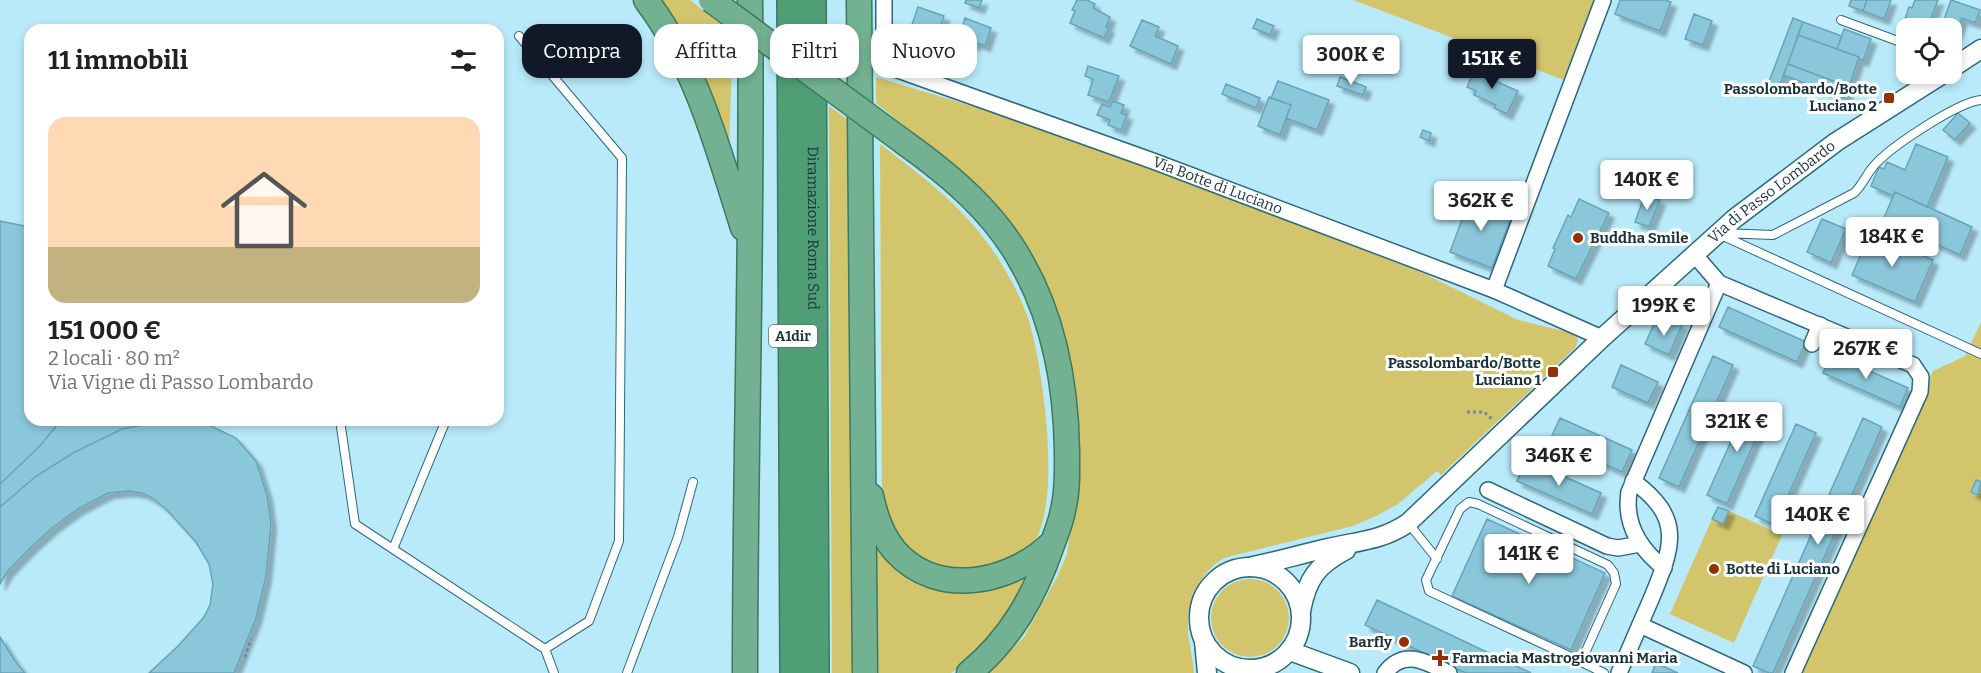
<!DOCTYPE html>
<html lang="it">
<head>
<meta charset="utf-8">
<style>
	:root { --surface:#fff; --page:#f6f6f6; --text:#202124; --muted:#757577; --accent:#111827 }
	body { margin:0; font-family:Bitter,serif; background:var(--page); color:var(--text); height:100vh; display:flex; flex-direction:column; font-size:22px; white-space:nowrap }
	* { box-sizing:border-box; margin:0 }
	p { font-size:20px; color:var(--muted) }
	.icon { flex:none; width:33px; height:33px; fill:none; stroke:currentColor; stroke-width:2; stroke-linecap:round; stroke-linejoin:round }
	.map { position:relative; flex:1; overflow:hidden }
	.sheet { position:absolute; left:24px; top:24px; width:480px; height:402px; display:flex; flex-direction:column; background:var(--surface); border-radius:18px; box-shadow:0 3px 9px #0003 }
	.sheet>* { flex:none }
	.hud { position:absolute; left:522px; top:24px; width:570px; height:54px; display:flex; gap:12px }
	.buttons { position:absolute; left:1896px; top:18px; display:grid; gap:12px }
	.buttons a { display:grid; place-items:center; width:66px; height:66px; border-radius:12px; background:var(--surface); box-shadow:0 3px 9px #0003; font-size:30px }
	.price { position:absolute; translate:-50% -51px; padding:0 14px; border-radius:6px; background:#fff; color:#222; font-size:20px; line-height:39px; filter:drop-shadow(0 2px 3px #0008) }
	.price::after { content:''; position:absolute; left:50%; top:36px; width:18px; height:14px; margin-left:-9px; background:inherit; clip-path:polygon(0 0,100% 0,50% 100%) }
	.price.on { background:var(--accent); color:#fff }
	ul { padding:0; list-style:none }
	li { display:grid; align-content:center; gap:12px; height:318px; padding:0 24px }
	li span { display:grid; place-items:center; height:186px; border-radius:18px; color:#555 }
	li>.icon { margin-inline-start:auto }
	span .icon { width:108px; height:108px; fill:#fffc; stroke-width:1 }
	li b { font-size:26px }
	h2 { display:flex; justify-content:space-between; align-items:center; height:72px; padding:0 24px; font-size:26px }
	.pill { padding:0 21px; border-radius:18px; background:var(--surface); box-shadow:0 3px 9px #0003; font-size:21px; line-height:54px }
	.pill.on { background:var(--accent); color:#fff }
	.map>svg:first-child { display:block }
	.green { fill:#d3c56b }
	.building { fill:#8bc7db; stroke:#68a4b7; stroke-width:1.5; filter:url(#shadow) }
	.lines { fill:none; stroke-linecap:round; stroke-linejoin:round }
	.service-casing { stroke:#2b6879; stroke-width:10 }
	.minor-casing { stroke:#2b6879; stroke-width:18 }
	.tertiary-casing { stroke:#2b6879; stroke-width:21 }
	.trunk-casing { stroke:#3c7961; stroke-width:27 }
	.motorway-casing { stroke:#3c7961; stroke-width:30 }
	.path { stroke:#6b909c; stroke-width:3; stroke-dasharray:3 3; stroke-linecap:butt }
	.service { stroke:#fff; stroke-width:8 }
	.minor { stroke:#fff; stroke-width:15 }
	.tertiary { stroke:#fff; stroke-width:18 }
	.trunk { stroke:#72b292; stroke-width:24 }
	.motorway { stroke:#4f9e76; stroke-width:27 }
	.trunk-bridge-casing { stroke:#3c7961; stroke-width:27; stroke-linecap:butt }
	.trunk-bridge { stroke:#72b292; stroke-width:24 }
	.poi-dot { fill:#953000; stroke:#fff; stroke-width:2 }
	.labels { text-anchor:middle; stroke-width:6; stroke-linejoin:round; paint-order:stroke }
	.shield { fill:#fff; stroke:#5f7076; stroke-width:1.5 }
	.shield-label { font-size:14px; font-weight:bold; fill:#1a333b }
	.poi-label { font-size:15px; font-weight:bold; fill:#1a333b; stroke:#fff; text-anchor:end }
	.street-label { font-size:15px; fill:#1a333b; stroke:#fff }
</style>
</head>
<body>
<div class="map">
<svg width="1981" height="673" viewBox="0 0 1981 673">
	<defs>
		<filter id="shadow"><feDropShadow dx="5.5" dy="5.5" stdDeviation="1.5" flood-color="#0004"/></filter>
	</defs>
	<rect width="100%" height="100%" fill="#b9eafa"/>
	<path class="green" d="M656,0H690L733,34L729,147Z
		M1353,0H1603L1572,83Z
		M876,77L1011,118L1185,180L1425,274L1518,320L1576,334L1578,341L1575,348L1441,475L1437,471L1398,504L1378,515L1353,526L1227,557C1204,567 1188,596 1188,622C1187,639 1193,656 1194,673H987L1024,637L1057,577L1067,554L1072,520L1066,370L964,174L876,103Z
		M829,106L851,122L855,673H832Z
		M880,144C926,179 968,210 999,260C1011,279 1022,300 1029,321C1043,367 1064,511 1030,548C1025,553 1018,559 1012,562C1003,567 958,570 945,572L898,543L882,497Z
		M1981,322V673H1797L1933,371L1965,356Z
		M1729,511L1782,535L1734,643L1670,614L1712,519L1723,523Z
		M877,538L913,577L1029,571C1026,579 1024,589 1019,597C1004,625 978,656 951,673H876Z
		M1211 618a39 39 0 1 1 78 0a39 39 0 1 1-78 0Z"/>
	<path class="building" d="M966,0H982L979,8L965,3Z
		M1077,0H1087L1095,4L1093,8L1110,17L1106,27L1109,28L1104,38L1070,23L1075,11L1072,10Z
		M1620,0H1665L1671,2L1660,31L1615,14Z
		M1851,0H1867L1863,11L1849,6Z
		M1867,0H1891L1884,19L1863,11Z
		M1915,0H1938L1928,27L1905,19L1909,7L1912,8Z
		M1951,0L1980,10L1975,23L1962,18L1952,44V28H1941Z
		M918,7L944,16L933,46L908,36Z
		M1694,14L1712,21L1703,45L1685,39Z
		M965,18L991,28L985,46L975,42L974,45L958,39Z
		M1793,18L1803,22L1778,91L1767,87Z
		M1257,19L1274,26L1270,35L1253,28Z
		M1142,20L1159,27L1155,36L1178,46L1171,64L1130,46Z
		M1803,22L1842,36L1837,49L1798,35Z
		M1844,29L1871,39L1863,61L1859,59V57L1837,49Z
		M1798,35L1859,57L1849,87L1788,64Z
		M1788,64L1849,87L1845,98L1783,75Z
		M1088,66L1119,76L1109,102L1088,95L1093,79L1085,76Z
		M1476,66L1493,74L1491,79L1518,91L1507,114L1494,108L1496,105L1474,95L1476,91L1467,87Z
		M1340,77L1366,87L1363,95L1337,86Z
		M1278,81L1329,100L1317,130L1286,118L1291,105L1271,98Z
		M1226,84L1260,98L1256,108L1222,94Z
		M1269,97L1291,105L1280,135L1258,126Z
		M1113,101L1124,105L1121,113L1127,115L1121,130L1108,125L1110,120L1097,115L1102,104L1110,107Z
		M1958,113L1970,123L1955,140L1943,130Z
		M1423,130L1431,133L1429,141L1420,137Z
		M1916,144L1948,157L1927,207L1895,192L1893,196L1871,186L1879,167L1884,169L1887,162L1905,170Z
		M1895,192L1972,227L1960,255L1883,220Z
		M1645,194L1660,200L1649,227L1635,222Z
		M1471,195L1513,212L1492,268L1450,252Z
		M1579,199L1609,213L1576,279L1548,266L1555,249L1553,248L1568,215L1571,217Z
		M1822,219L1846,229L1831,263L1807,252Z
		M0,221L30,227V420H61L40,446L0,484Z
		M1870,233L1933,260L1915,302L1852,275Z
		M1728,307L1806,342L1797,362L1719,327Z
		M1670,320L1682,325L1669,355L1645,344L1654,324L1666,329Z
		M1831,354L1908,388L1900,407L1823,373Z
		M1713,356L1733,365L1679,487L1659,478Z
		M1621,365L1658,382L1648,403L1612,387Z
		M1748,403L1768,411L1727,504L1707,495Z
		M1560,418L1632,450L1622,472L1550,440Z
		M1863,418L1882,427L1773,673H1769L1753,666Z
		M61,420L164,421L122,429L73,453L35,477L0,507V484L40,446Z
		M164,421H188L209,425L236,438L256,461L267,495L271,524L266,576L256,618L234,673H149L178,646L204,617L210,605L213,584L209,564L196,542L166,509L152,498L142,493L129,491L108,493L78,509L52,528L29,549L7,572L0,584V507L35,477L73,453L122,429Z
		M1796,424L1816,433L1775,525L1755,516Z
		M1527,460L1601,493L1592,514L1517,481Z
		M1976,480L1981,482L1978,495L1971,492Z
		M1718,507L1729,511L1723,524L1712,519Z
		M1487,519L1605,573L1571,650L1452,596Z
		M1377,600L1531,673H1466L1365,625Z
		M0,637L15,661L25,673H0Z
		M1656,663L1678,673H1652Z"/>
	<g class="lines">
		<defs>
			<path id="service" d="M1841,20L1906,44
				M519,36L622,158L619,541L589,621L545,649
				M1722,233L1773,235L1854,193C1862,186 1866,175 1873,167C1888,148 1958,102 1981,100
				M1721,235L1981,354
				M340,420L355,524L545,649L554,673
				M1469,502L1478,504L1608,565L1614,573L1616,584L1585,653L1578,659L1573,658L1429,591L1426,580L1460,509Z
				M1409,524L1437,559
				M393,549L446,420
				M1575,659L1604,673
				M627,673L678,537L693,482"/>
			<g id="minor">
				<path id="s1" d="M884,0V55L889,63L895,69L1153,161L1494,290L1602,338"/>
				<path d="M1694,254L1719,283L1913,365L1921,377L1920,392L1793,673"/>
				<path d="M1494,290L1603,0"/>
				<path d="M1812,344L1820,325"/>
				<path d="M1488,490L1607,546L1618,548L1640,544"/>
				<path d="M1664,568C1640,549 1624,524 1629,492L1719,283"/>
				<path d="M1640,625L1744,673"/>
				<path d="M1385,673C1404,648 1426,662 1449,673"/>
				<path d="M1619,673C1630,648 1641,622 1652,597C1673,546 1684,518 1633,481"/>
			</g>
			<g id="tertiary">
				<path d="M1952,68L1981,49"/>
				<path id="s2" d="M1249,567C1275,562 1301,554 1328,548C1358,541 1381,541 1408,523L1602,338L1734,219L1836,142L1943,74"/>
				<circle cx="1250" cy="618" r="51"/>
				<path d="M1301,611C1307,579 1317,565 1346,550"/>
				<path d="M1204,641L1207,673"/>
				<path d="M1290,651L1350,673"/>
			</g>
			<path id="trunk" d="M646,0C697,67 718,149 743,228
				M859,0L865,673
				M905,143C951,176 995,213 1022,263C1055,321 1066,386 1067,451C1067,471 1068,491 1063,510C1061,522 1056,534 1052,545C1035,595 1011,639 969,673
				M871,496C875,515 882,536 895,551C938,599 1012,583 1053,542
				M745,673C745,449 753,224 750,0"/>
			<g id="motorway">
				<path d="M791,0L794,673"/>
				<path id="s3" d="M812,0L815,673"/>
			</g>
		</defs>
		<use href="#service" class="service-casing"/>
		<use href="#minor" class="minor-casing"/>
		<use href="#tertiary" class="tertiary-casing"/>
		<use href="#trunk" class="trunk-casing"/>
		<use href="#motorway" class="motorway-casing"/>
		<path class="path" d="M1467,412H1484L1492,419
			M1195,627C1190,601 1208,572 1233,564
			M245,657L251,639"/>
		<use href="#service" class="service"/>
		<use href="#minor" class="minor"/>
		<use href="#tertiary" class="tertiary"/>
		<use href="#trunk" class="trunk"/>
		<use href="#motorway" class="motorway"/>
		<defs>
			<path id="trunk-bridge" d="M711,0L905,143"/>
		</defs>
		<use href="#trunk-bridge" class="trunk-bridge-casing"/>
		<use href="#trunk-bridge" class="trunk-bridge"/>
	</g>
	<g class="poi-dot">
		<rect x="1883" y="92" width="12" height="12" rx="3"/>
		<circle cx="1578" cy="238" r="6"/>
		<rect x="1547" y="366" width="12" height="12" rx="3"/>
		<circle cx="1714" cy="569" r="6"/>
		<circle cx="1404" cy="642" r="6"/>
		<path d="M1437 649h6v6h6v6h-6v6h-6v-6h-6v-6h6z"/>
	</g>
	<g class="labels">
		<rect class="shield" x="769" y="325" width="48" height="22" rx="4.5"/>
		<g class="shield-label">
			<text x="793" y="341">A1dir</text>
		</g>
		<g class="poi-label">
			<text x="1877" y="94">Passolombardo/Botte<tspan x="1877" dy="17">Luciano 2</tspan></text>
			<text x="1590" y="243" text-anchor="start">Buddha Smile</text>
			<text x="1541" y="368">Passolombardo/Botte<tspan x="1541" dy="17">Luciano 1</tspan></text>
			<text x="1726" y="574" text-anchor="start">Botte di Luciano</text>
			<text x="1392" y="647">Barfly</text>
			<text x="1452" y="663" text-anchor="start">Farmacia Mastrogiovanni Maria</text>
		</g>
		<g class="street-label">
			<text dy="5" stroke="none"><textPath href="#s1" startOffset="416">Via Botte di Luciano</textPath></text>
			<text dy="5" stroke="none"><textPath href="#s2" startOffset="658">Via di Passo Lombardo</textPath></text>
			<text dy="5" stroke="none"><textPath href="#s3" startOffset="228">Diramazione Roma Sud</textPath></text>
		</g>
	</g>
</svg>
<div class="buttons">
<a><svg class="icon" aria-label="locate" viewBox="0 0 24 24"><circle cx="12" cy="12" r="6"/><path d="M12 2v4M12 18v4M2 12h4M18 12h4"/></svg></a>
</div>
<b class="price" style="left:1351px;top:86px">300K €</b>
<b class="price on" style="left:1492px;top:90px">151K €</b>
<b class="price" style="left:1647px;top:211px">140K €</b>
<b class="price" style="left:1481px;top:232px">362K €</b>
<b class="price" style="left:1892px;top:268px">184K €</b>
<b class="price" style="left:1664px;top:337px">199K €</b>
<b class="price" style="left:1866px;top:380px">267K €</b>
<b class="price" style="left:1737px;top:453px">321K €</b>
<b class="price" style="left:1559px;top:487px">346K €</b>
<b class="price" style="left:1818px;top:546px">140K €</b>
<b class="price" style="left:1529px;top:585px">141K €</b>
<div class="hud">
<a class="pill on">Compra</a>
<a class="pill">Affitta</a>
<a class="pill">Filtri</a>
<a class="pill">Nuovo</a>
</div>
<section class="sheet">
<h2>11 immobili<svg class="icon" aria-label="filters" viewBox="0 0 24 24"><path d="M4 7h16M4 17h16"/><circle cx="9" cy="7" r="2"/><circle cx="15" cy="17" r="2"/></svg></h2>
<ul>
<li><span style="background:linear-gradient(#ffd9b3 70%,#c2b280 0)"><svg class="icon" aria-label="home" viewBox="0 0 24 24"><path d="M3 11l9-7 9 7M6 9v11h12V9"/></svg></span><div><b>151 000 €</b><p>2 locali · 80 m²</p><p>Via Vigne di Passo Lombardo</p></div></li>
</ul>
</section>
</div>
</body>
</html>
